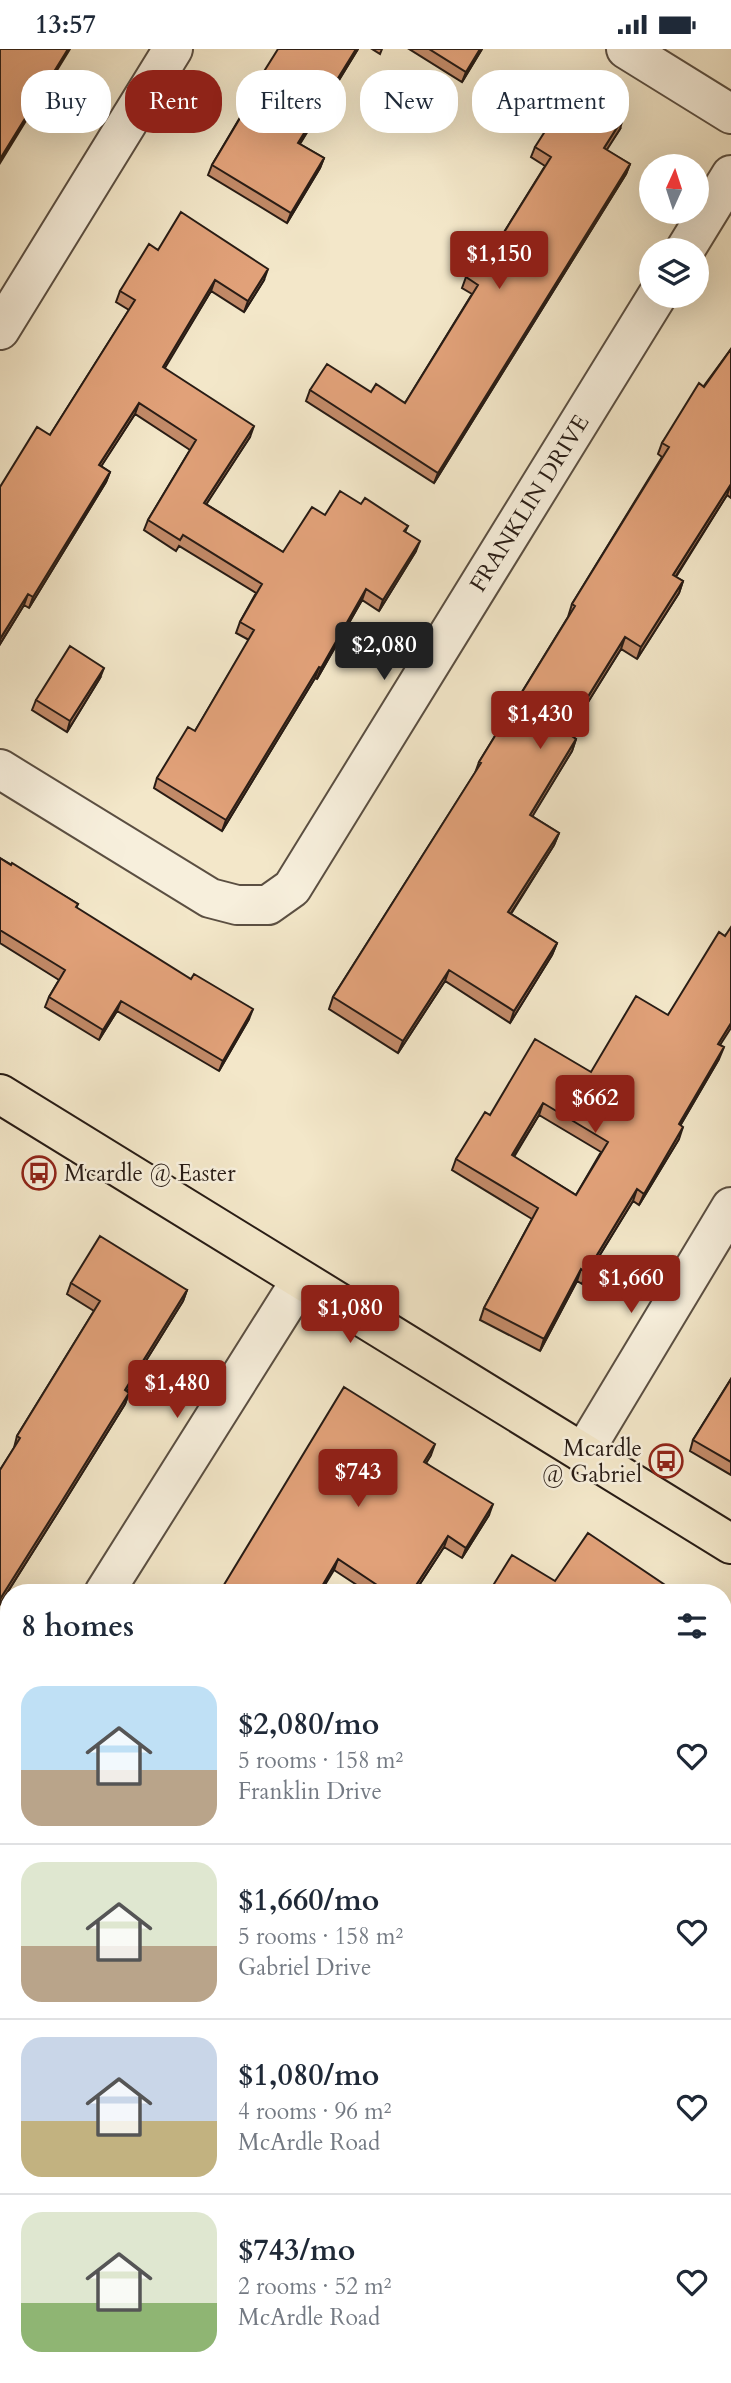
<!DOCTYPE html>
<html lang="en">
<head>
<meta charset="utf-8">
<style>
	:root { --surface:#fff; --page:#f6f6f7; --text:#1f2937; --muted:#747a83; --line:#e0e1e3; --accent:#8f2418 }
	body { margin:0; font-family:Cardo,serif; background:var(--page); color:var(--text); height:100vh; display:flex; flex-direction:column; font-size:26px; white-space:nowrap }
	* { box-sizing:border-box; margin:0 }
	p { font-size:23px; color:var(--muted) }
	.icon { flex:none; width:38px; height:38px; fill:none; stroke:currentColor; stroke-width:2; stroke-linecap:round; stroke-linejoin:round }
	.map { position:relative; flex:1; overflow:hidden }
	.drawer { position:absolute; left:0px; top:1535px; width:732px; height:800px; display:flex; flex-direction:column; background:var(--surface); border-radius:28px 28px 0 0; box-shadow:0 7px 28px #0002 }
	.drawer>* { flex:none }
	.top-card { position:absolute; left:21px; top:21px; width:690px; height:63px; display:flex; gap:14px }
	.needle { width:46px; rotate:3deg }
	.fabs { position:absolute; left:639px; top:105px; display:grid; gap:14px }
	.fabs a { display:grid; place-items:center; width:70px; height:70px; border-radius:50%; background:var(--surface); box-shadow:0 7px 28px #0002; font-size:35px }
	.price { position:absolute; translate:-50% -60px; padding:0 16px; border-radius:7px; background:var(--accent); color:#fff; font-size:23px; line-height:46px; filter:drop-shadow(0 2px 4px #0008) }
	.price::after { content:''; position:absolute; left:50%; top:42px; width:21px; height:16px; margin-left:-10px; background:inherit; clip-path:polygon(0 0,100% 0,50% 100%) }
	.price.selected { background:#222; color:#fff }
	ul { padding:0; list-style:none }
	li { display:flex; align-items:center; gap:21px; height:175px; padding:0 21px }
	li+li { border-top:2px solid var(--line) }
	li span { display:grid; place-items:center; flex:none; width:196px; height:140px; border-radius:21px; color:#555 }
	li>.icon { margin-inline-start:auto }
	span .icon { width:84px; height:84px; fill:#fffc; stroke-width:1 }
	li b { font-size:30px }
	h2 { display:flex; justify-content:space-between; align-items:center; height:84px; padding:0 21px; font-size:30px }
	.tag { padding:0 24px; border-radius:28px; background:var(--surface); box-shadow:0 7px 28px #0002; font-size:24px; line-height:63px }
	.tag.selected { background:var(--accent); color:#fff }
	.status { display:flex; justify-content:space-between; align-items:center; height:49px; padding:0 35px; background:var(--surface); direction:ltr }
	.status svg { height:19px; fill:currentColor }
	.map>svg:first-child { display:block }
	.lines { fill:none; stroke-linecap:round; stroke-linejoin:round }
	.minor-casing { stroke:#5b4f42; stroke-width:42 }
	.major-casing { stroke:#281c15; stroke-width:42 }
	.minor { stroke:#f7efdc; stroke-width:38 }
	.major { stroke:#f3e7c9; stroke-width:38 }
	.wall { fill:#c28a68; stroke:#281c15; stroke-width:2; fill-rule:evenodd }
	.shaded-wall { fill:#9e7155; stroke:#281c15; stroke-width:2 }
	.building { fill:#e1a179; stroke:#281c15; stroke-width:2; fill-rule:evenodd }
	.labels { text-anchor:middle; stroke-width:5; stroke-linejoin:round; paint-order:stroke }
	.street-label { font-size:23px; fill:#281c15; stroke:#f7efdc }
	.poi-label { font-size:23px; fill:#281c15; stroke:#f7efdc; text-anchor:start }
</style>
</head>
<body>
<div class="status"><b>13:57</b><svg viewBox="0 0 49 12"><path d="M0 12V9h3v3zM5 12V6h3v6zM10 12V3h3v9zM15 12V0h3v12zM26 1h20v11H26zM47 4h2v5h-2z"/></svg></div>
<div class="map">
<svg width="731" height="2334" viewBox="0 0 731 2334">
	<rect width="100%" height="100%" fill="#f3e7c9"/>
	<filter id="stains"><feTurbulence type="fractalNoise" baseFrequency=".00286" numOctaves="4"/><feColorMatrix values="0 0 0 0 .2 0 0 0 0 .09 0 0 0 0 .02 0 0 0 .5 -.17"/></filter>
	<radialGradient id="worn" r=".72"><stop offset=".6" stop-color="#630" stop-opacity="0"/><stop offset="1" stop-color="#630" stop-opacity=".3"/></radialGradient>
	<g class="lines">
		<defs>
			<path id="minor" d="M626,0L731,65
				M685,201L731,126
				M0,281L173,0
				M0,720L210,849L237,856H268L292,839L657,247
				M583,1404L731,1158
				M104,1544L301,1231
				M723,1662L731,1649
				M0,1708L9,1694
				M296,2334L301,2326"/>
			<path id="major" d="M0,1045L731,1495"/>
		</defs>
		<use href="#minor" class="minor-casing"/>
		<use href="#major" class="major-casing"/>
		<use href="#minor" class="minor"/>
		<use href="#major" class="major"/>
	</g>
	<path class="wall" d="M358,0L300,95L324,109L320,119L287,174L208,126L212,116L255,43L258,32Z
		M372,0H382L380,5Z
		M409,0H482L462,33Z
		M620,80L606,101L630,115L626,125L434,434L306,352L310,341L371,343L405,354L472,245L462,239L466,228L493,201L545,117L531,108L535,98Z
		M158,201L264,231L244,263L211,242L164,319L250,388L206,455L283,503L325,466L361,455L408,477L405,483L416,502L379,562L362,551L317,630L315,629L222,782L154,739L157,729L195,682L249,591L236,584L240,573L256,544L179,497L176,502L144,481L148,471L190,401L135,365L101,417L110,423L106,433L29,559L24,556L0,595V438L50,386L129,261L116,253L120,242Z
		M731,300V449L727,446L676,528L683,532L679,544L637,610L621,600L568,685L576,690L572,702L532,767L559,784L554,796L511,865L557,894L552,906L510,974L445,932L398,1004L329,960L333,948L475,724L479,713L568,568L572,555L662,408L658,405L662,394Z
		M100,629L67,683L32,661L36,651Z
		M0,809L78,855L76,859L249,970L219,1022L117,962L99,991L45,958L49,948L59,931L0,894Z
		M725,887L719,1010L680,1077L679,1090L639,1156L633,1152L582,1235L577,1232L540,1302L480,1271L484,1259L532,1170L452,1121L456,1110L490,1066L591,1023L668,966ZM539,1066L601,1103L576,1146L514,1108Z
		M71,1234L187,1241L183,1252L127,1342L129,1344L125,1355L58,1463L0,1555V1421L14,1399L17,1387L94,1262L67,1245Z
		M731,1330V1426L690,1402L693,1391Z
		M431,1406L426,1414L489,1466L462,1509L444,1498L414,1544H369L334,1521L219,1544Z
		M731,1811V2048L723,2043V1825Z
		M9,1874V2043L5,2049L0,2045V1888Z
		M723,2260L731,2262V2326L723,2321Z
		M87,2328L183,2333L185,2334H85Z"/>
	<path class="shaded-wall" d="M68,0H70L0,114V110Z
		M356,0H358L294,104L298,94Z
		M480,0H482L462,33L466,23Z
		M623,69L620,80L601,110L604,99Z
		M324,109L320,119L287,174L291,164Z
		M630,115L626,125L434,434L438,424Z
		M268,220L264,231L244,263L248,252Z
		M215,231L211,242L159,329L163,318Z
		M139,354L135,365L95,427L99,416Z
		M254,377L250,388L200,465L204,454Z
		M110,423L106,433L29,559L33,548Z
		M731,435L727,446L669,538L673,526Z
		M420,492L416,502L379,562L383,551Z
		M683,532L679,544L637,610L641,598Z
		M366,540L362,551L317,630L321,619Z
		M28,545L24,556L0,595V590Z
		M625,588L621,600L562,695L566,683Z
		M319,618L315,629L222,782L226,771Z
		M104,619L100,629L67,683L70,672Z
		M576,690L572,702L526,778L530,766Z
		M559,784L554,796L504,875L508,863Z
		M557,894L552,906L510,974L514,962Z
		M449,921L445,932L398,1004L403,992Z
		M121,952L117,962L99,991L103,981Z
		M253,960L249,970L219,1022L223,1012Z
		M731,974V979L713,1007L718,995Z
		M724,998L719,1010L674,1087L679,1075Z
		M543,1054L539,1066L507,1118L512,1106Z
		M683,1078L679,1090L639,1156L644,1145Z
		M637,1140L633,1152L582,1235L586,1224Z
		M581,1220L577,1232L540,1302L544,1290Z
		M187,1241L183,1252L121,1352L125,1341Z
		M129,1344L125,1355L58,1463L0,1555V1550Z
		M435,1395L431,1406L420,1424L424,1413Z
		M493,1455L489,1466L462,1509L466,1499Z
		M448,1487L444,1498L414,1544H411Z
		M338,1510L334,1521L320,1544H318Z
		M731,2132V2137L723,2150V2145Z
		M185,2326H188L183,2334H180Z
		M483,2326H486L481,2334H478Z"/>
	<path class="building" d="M0,0H68L0,110Z
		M278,0H356L298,94L324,109L291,164L212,116L261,34L258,32Z
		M429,0H480L466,23Z
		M574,37L623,69L604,99L630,115L438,424L310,341L327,315L371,343L376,335L405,354L478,236L466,228L486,196L493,201L551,108L535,98Z
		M181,163L268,220L248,252L215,231L163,318L254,377L204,454L283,503L312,458L325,466L340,442L361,455L365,449L408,477L404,482L420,492L383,551L366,540L321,619L319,618L226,771L157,729L188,678L195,682L254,581L240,573L262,535L183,486L180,491L148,471L196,391L139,354L99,416L110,423L33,548L28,545L0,590V438L37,378L50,386L135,251L120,242L149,195L158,201Z
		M731,300V435L673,526L683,532L641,598L625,588L566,683L576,690L530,766L559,784L508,863L557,894L514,962L449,921L403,992L333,948L481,714L479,713L575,557L572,555L669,398L662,394L699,334L704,338Z
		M70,597L104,619L70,672L36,651Z
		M0,809L11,816L12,814L78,855L76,858L191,930L194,925L253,960L223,1012L121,952L103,981L49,948L65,921L0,881Z
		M731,878V974L718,995L724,998L679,1075L683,1078L644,1145L637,1140L586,1224L581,1220L544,1290L484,1259L538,1159L456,1110L485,1063L490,1066L535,990L591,1023L636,947L668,966L719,883L725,887ZM543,1054L608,1093L576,1146L512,1106Z
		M100,1187L187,1241L125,1341L129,1344L62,1452L0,1550V1421L20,1389L17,1387L100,1252L71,1234Z
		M731,1330V1413L693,1391Z
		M344,1338L435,1395L424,1413L493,1455L466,1499L448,1487L411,1544H389L338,1510L318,1544H219Z
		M588,1484L677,1544L489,1543L512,1506L555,1532Z
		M731,1811V2034L723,2029V1825Z
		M9,1874V2038L0,2032V1888Z
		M723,2120L731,2125V2132L723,2145Z
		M724,2258L731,2262V2312L723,2306V2260Z
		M88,2326H185L181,2332L185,2334H97L87,2328Z
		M407,2326H483L478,2334H401Z"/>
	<defs>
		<symbol id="bus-ring" viewBox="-11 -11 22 22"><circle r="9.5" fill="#f7efdc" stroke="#8f2418" stroke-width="1.5"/><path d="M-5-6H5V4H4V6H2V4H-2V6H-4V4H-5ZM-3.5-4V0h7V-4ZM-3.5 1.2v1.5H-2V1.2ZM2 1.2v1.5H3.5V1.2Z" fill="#8f2418"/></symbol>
	</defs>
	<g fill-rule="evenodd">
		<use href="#bus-ring" x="20" y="1105" width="38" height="38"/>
		<use href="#bus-ring" x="647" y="1393" width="38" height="38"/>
	</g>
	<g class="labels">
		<g class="street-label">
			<text transform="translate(529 454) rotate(-58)" y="8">FRANKLIN DRIVE</text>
		</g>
		<g class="poi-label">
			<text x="64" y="1132">Mcardle @ Easter</text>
			<text x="642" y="1407" text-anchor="end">Mcardle<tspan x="642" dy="26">@ Gabriel</tspan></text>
		</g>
	</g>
	<rect width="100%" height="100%" filter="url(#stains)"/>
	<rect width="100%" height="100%" fill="url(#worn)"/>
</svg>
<div class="fabs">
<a><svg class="needle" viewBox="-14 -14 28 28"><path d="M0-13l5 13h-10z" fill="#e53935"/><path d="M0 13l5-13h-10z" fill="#747a83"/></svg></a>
<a><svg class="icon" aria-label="layers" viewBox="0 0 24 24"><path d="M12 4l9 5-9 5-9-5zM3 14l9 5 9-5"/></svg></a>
</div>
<b class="price" style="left:499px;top:242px">$1,150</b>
<b class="price selected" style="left:384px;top:633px">$2,080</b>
<b class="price" style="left:540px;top:702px">$1,430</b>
<b class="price" style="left:595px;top:1086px">$662</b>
<b class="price" style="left:631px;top:1266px">$1,660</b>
<b class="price" style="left:350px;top:1296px">$1,080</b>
<b class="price" style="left:177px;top:1371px">$1,480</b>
<b class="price" style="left:358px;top:1460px">$743</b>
<div class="top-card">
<a class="tag">Buy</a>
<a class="tag selected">Rent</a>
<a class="tag">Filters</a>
<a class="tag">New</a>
<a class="tag">Apartment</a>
</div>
<section class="drawer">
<h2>8 homes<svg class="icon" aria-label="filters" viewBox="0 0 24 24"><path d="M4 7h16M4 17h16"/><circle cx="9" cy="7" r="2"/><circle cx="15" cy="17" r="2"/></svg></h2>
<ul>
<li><span style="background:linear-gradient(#bfe0f5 60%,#b9a48a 0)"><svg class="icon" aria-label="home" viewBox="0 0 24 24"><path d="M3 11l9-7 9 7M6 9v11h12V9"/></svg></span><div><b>$2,080/mo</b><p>5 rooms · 158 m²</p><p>Franklin Drive</p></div><svg class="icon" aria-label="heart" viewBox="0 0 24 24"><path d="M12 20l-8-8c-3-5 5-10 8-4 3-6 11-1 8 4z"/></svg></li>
<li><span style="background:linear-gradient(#dfe7d0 60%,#b9a48a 0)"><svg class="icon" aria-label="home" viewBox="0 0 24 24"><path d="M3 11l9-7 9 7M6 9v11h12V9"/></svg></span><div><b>$1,660/mo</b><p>5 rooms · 158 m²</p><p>Gabriel Drive</p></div><svg class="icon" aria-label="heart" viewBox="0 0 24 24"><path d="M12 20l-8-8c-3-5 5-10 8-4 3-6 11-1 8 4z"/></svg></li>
<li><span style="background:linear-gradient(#c9d6e8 60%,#c2b280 0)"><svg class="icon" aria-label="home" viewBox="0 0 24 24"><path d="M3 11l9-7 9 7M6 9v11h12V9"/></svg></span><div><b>$1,080/mo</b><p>4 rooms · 96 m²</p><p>McArdle Road</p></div><svg class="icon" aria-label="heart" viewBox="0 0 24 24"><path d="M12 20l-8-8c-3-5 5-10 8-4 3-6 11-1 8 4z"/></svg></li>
<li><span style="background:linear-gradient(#dfe7d0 65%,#8fb573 0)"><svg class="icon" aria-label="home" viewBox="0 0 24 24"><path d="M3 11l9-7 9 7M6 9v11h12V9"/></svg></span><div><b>$743/mo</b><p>2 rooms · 52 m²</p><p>McArdle Road</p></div><svg class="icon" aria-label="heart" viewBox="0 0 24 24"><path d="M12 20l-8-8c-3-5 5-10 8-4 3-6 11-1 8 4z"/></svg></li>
</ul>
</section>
</div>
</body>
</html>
